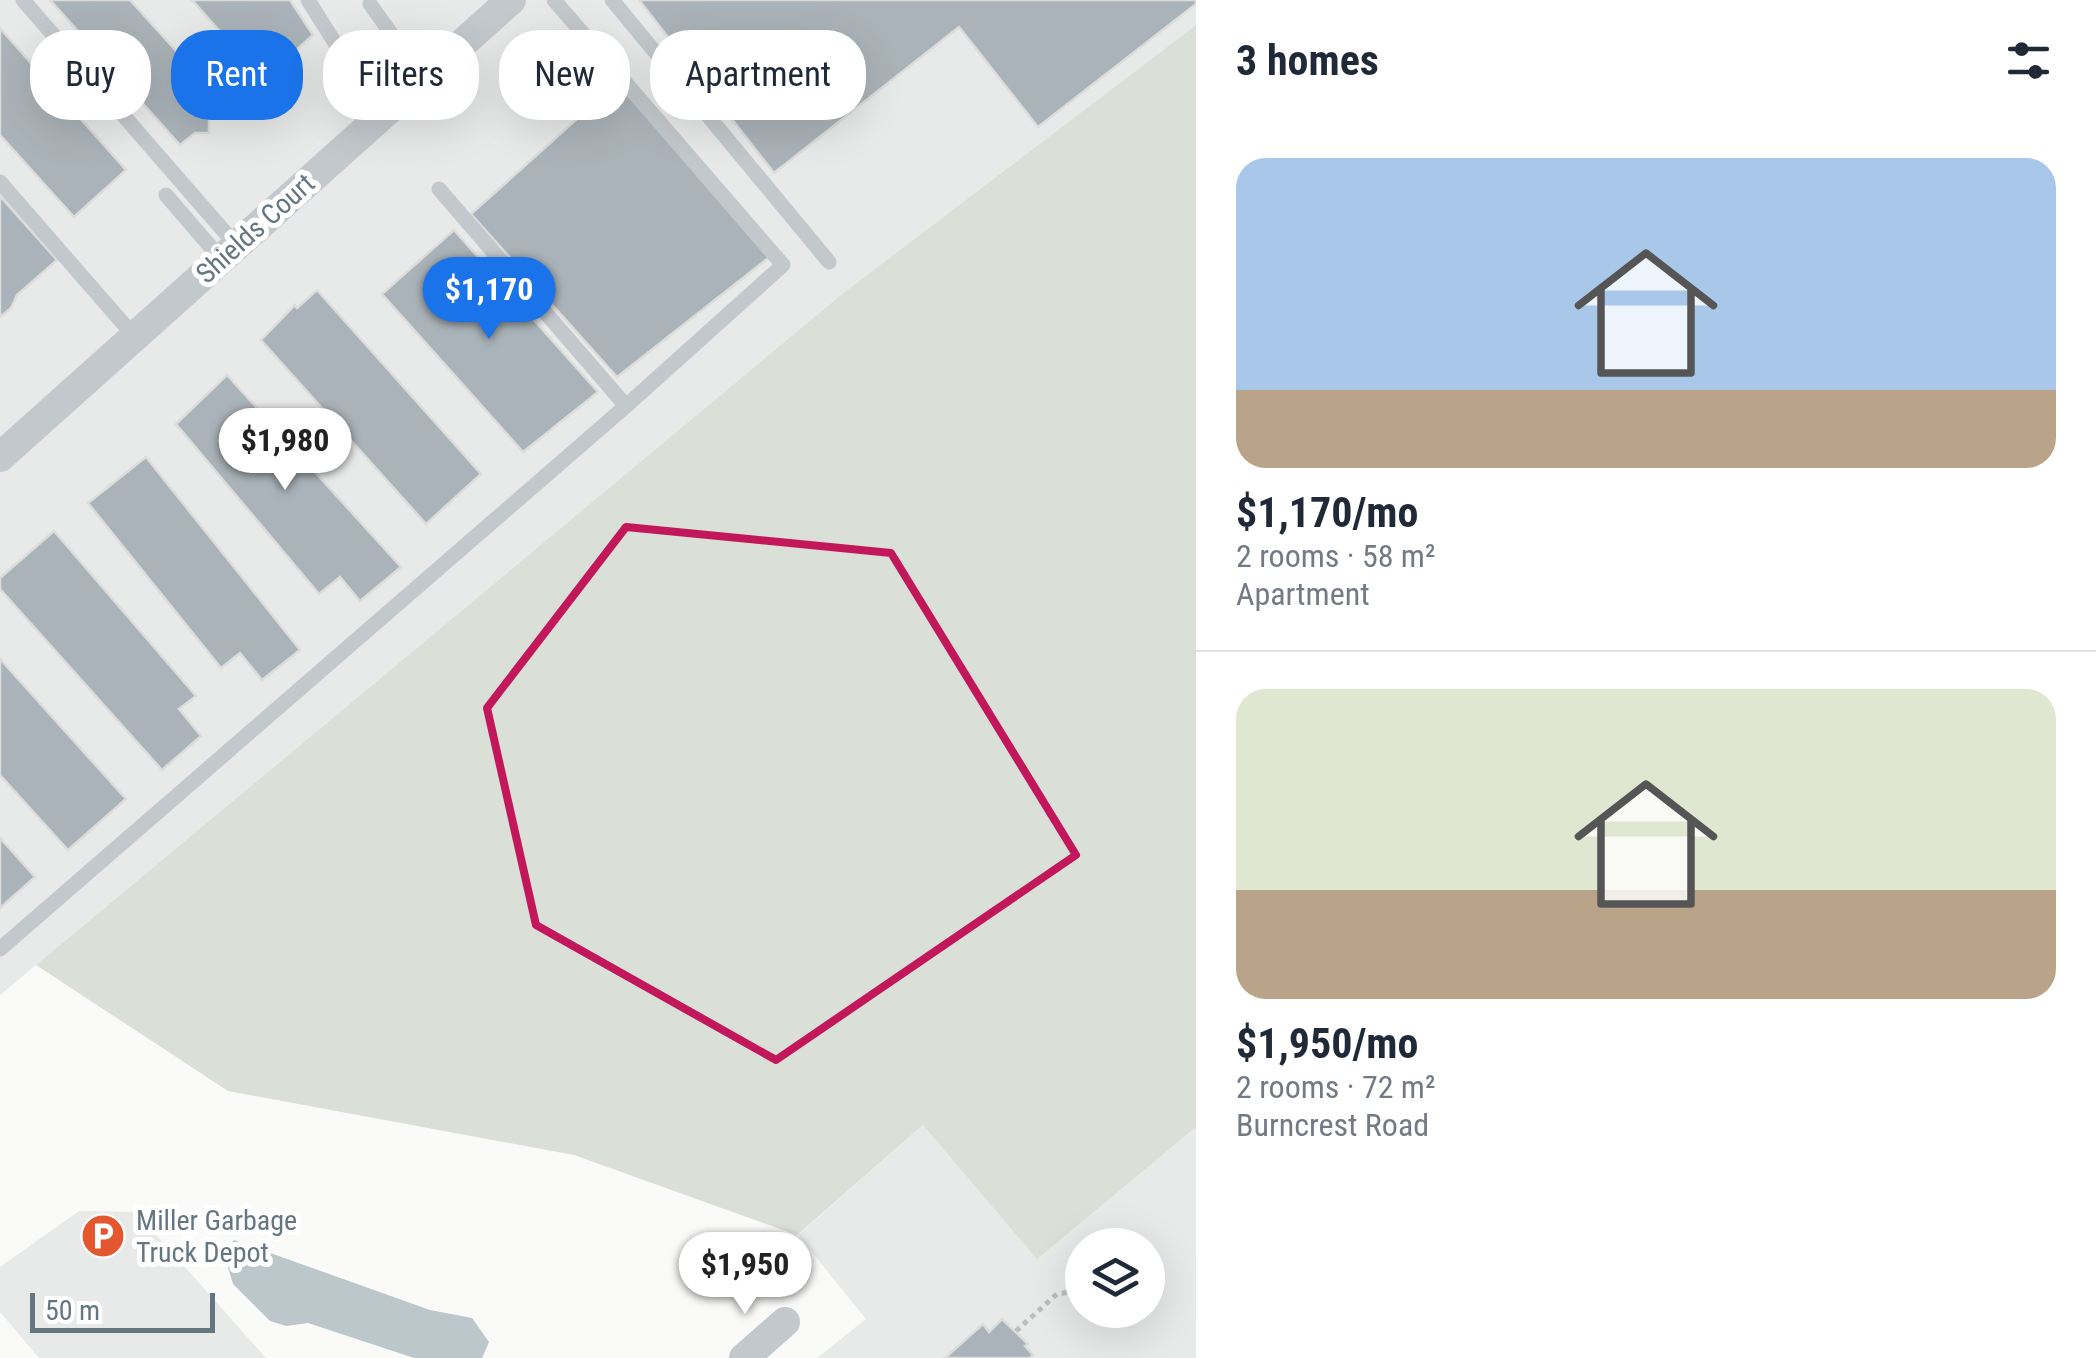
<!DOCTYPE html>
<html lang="en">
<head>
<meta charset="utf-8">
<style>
	:root { --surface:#fff; --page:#f2f2f3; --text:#1f2937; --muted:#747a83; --line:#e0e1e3; --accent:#1a73e8 }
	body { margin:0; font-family:"Roboto Condensed",sans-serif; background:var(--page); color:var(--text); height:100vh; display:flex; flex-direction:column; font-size:38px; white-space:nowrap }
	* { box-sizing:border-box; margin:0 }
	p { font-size:32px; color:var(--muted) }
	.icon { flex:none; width:55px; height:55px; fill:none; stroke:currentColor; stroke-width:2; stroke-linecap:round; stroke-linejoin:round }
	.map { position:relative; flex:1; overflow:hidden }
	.sheet { display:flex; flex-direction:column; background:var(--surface); width:900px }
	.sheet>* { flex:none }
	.top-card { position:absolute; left:30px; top:30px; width:950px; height:90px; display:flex; gap:20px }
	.controls { position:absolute; left:1065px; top:1228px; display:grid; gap:20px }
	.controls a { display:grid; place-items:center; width:100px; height:100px; border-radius:50%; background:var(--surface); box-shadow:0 10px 40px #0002; font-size:50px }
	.scale { position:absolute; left:30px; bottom:25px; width:185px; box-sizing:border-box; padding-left:10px; border:5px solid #657683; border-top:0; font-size:28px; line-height:35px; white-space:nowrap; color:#657683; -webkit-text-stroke:8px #fff; paint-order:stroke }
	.price { position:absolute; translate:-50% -85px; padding:0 22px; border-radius:35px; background:#fff; color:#222; font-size:32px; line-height:65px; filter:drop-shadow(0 2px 5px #0008) }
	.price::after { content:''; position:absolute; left:50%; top:60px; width:30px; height:22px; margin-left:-15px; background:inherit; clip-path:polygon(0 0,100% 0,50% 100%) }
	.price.on { background:var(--accent); color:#fff }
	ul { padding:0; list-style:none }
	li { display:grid; align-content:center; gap:20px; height:530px; padding:0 40px }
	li+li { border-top:2px solid var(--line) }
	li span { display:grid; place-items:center; height:310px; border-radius:30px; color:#555 }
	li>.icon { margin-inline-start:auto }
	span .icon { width:180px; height:180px; fill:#fffc; stroke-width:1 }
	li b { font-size:42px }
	h2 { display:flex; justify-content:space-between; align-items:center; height:120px; padding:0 40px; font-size:42px }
	.chip { padding:0 35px; border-radius:40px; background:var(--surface); box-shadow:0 10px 40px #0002; font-size:35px; line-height:90px }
	.chip.on { background:var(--accent); color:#fff }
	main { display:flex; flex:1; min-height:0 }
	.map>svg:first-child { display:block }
	.built { fill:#e8e9e9; fill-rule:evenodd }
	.green { fill:#dadfd7 }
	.water { fill:#bbc7cb }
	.building { fill:#aab3b9; stroke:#dcdcda; stroke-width:2.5 }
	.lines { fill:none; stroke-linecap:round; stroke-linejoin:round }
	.path { stroke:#bbbfc2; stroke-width:5; stroke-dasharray:5 5; stroke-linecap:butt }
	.lane { stroke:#c3c8cc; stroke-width:15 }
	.street { stroke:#c3c8cc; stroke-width:30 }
	.marked { fill:none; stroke:#c2185b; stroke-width:8; stroke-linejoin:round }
	.labels { text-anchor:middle; stroke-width:10; stroke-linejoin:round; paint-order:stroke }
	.street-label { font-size:28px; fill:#657683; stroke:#fff }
	.poi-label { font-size:28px; fill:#657683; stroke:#fff; text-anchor:start }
</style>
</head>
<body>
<main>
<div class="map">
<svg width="1196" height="1358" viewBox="0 0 1196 1358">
	<rect width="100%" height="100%" fill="#fafaf8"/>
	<path class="built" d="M0,0H1196V25L842,294L0,995Z
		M923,1125L1037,1258L1196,1127V1358H817L866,1319L798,1235ZM1082,1245H1148V1310H1082Z
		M79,1211L136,1212L266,1358H39L0,1312V1267Z"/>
	<path class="green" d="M1196,25V1127L1037,1259L923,1125L797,1235L574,1155L228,1091L36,965L842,294Z"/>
	<path class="water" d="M234,1240L430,1310L472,1318L489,1342L482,1358H414L308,1323L286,1326L270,1321L233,1284L224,1254Z"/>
	<path class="building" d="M50,0H130L225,105L209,120V133H195L180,145Z
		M192,0H290L313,35L263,80Z
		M639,0H1196V4L1038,127L959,27L774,173Z
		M0,28L126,170L74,217L0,135Z
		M617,83L772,255L617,377L471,214Z
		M0,196L57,260L17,295L11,308L0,317Z
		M454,230L598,392L523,452L382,294Z
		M317,290L481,474L426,524L261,340L295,305L297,308Z
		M227,375L401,567L360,601L340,577L319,594L176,424Z
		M146,457L300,650L262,680L240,653L221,668L88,503Z
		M54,531L196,696L179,709L201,736L162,770L0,589V578Z
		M0,659L126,799L68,850L0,775Z
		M0,838L35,877L0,908Z
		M1002,1319L1028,1344L1025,1346L1033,1355L1030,1358H945L983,1324L989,1332Z"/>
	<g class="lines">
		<path class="path" d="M1076,1291L1082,1276
			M1016,1331L1057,1294L1076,1291L1082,1297"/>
		<path class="lane" d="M23,0L236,245
			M308,0L381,116
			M612,0L829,262
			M370,4L423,78
			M0,182L134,336
			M439,189L626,406
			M166,195L221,259
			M0,949L626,406L783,265L554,0"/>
		<path class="street" d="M0,457L511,0
			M744,1358L785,1322"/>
	</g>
	<path class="marked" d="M626,527L891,553L1076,855L776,1060L536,925L487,708Z"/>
	<defs>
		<symbol id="parking-disc" viewBox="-11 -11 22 22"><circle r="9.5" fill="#e4572e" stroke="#fff"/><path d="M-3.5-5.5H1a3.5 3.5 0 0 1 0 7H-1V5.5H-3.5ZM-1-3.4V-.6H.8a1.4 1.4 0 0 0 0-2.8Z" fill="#fff"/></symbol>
	</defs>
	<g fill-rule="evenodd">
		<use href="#parking-disc" x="78" y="1211" width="50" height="50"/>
	</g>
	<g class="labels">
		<g class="street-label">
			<text transform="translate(255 228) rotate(-42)" y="10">Shields Court</text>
		</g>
		<g class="poi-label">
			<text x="136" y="1230">Miller Garbage<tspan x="136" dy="32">Truck Depot</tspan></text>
		</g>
	</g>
</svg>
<div class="controls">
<a><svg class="icon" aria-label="layers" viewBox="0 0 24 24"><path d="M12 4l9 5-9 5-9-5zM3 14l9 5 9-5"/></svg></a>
</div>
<div class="scale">50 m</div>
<b class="price on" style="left:489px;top:342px">$1,170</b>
<b class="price" style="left:285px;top:493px">$1,980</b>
<b class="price" style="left:745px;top:1317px">$1,950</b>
<div class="top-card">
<a class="chip">Buy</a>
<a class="chip on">Rent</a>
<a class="chip">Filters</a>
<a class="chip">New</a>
<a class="chip">Apartment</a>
</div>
</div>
<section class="sheet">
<h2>3 homes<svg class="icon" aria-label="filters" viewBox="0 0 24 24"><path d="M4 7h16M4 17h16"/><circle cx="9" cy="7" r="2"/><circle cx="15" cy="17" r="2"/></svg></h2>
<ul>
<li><span style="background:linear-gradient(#a9c7e8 75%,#b9a48a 0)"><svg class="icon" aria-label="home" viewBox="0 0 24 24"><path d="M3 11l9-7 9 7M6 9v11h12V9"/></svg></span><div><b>$1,170/mo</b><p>2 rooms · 58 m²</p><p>Apartment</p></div></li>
<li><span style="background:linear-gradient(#dfe7d0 65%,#b9a48a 0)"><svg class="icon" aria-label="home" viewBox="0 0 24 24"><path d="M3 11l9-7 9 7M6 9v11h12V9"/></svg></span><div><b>$1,950/mo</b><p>2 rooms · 72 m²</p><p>Burncrest Road</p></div></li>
</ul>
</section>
</main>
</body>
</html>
